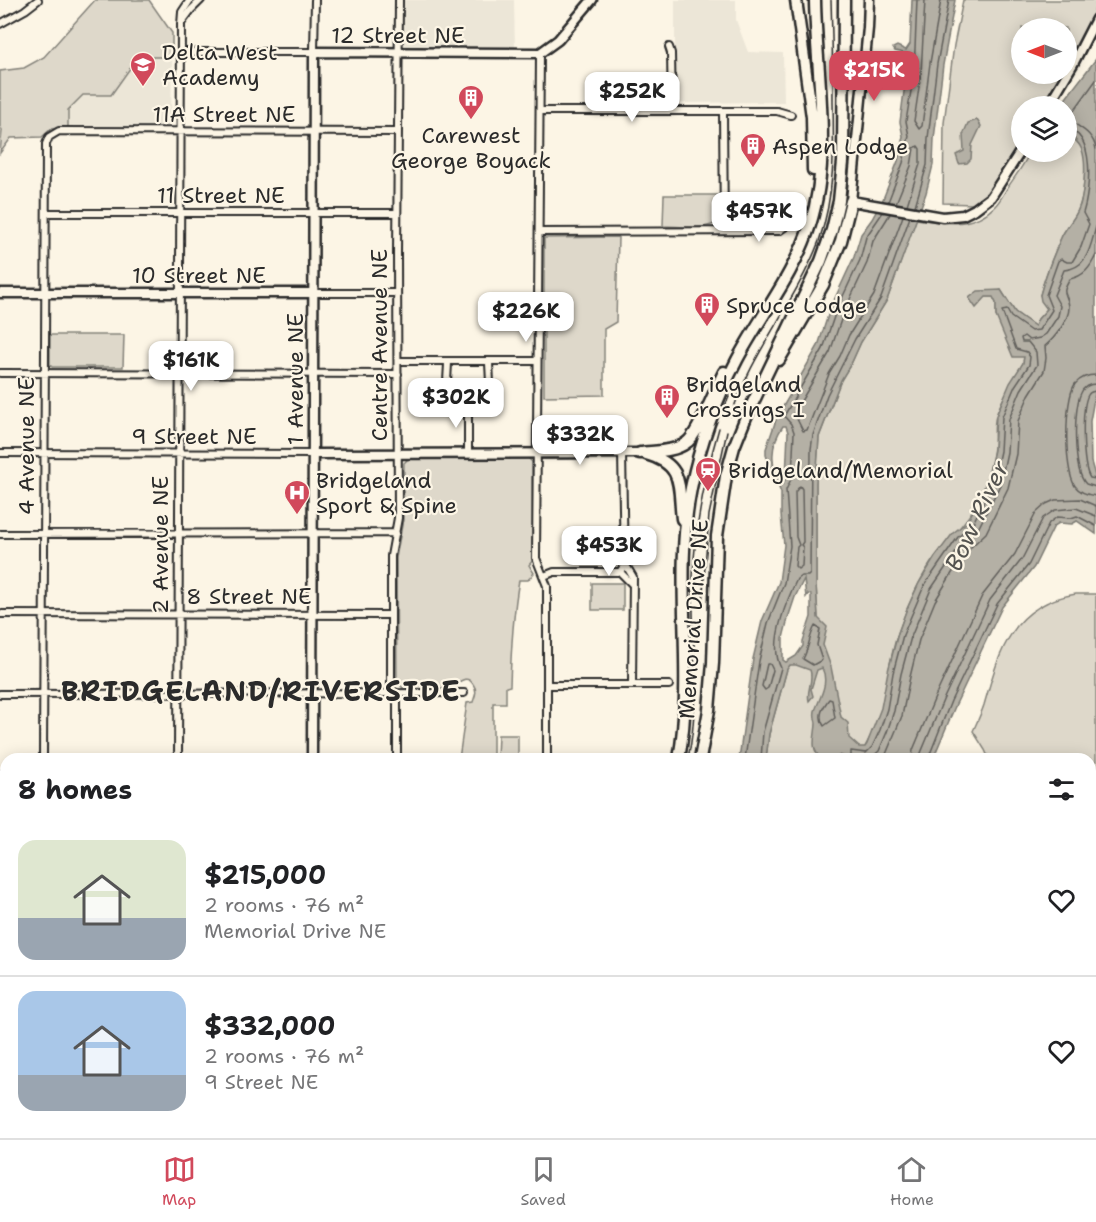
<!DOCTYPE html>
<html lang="en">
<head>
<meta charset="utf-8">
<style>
	:root { --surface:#fff; --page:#f6f6f6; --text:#202124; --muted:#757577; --line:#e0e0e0; --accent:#d1495b }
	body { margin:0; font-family:"Shantell Sans",sans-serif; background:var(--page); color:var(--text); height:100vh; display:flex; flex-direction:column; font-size:22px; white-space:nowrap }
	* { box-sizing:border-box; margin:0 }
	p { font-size:20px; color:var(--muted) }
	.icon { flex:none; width:33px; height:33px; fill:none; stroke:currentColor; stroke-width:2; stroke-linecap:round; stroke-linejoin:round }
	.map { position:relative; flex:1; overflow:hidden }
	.panel { position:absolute; left:0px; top:753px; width:1096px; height:386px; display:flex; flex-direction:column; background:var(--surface); border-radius:18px 18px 0 0; box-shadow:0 3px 15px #0003 }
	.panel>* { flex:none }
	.needle { width:39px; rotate:270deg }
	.tools { position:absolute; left:1011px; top:18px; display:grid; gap:12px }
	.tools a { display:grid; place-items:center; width:66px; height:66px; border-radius:50%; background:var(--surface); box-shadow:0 3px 15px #0003; font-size:30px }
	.price { position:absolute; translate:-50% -51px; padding:0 14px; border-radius:12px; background:#fff; color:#222; font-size:20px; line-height:39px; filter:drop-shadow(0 2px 3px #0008) }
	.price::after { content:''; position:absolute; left:50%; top:36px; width:18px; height:14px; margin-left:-9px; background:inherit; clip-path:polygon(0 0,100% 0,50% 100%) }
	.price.current { background:var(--accent); color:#fff }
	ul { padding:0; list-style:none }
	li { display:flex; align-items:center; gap:18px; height:150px; padding:0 18px }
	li+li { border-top:2px solid var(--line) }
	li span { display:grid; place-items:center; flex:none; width:168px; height:120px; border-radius:18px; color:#555 }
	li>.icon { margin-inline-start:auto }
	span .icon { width:72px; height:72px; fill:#fffc; stroke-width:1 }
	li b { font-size:26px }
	h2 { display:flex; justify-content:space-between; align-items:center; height:72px; padding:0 18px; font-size:26px }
	.tab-bar { display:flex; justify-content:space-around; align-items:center; height:84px; border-top:2px solid var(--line); background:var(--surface); font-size:16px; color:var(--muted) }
	.tab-bar a { display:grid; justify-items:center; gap:3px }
	.tab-bar .current { color:var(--accent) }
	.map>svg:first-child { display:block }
	.built { fill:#ece6d7 }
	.green { fill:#ded8ca; stroke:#84827a; stroke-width:1.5 }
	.water { fill:#b4b0a5; stroke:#7d7b74; stroke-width:1.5; fill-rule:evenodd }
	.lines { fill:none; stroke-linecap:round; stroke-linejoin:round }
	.shore { stroke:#62605c; stroke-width:1.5 }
	.street-casing { stroke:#2b2b2b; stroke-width:10 }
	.secondary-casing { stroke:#2b2b2b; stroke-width:13 }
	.primary-casing { stroke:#2b2b2b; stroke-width:14 }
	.highway-casing { stroke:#2b2b2b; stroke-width:15 }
	.street { stroke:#fcf5e5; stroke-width:6 }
	.secondary { stroke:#fcf5e5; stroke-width:8 }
	.primary { stroke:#fcf5e5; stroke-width:9 }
	.highway { stroke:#fcf5e5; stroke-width:10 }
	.tram { stroke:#2b2b2b; stroke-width:1.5 }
	.primary-bridge-casing { stroke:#2b2b2b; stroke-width:14; stroke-linecap:butt }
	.highway-bridge-casing { stroke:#2b2b2b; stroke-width:15; stroke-linecap:butt }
	.primary-bridge { stroke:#fcf5e5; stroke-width:9 }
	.highway-bridge { stroke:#fcf5e5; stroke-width:10 }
	.labels { text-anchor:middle; stroke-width:4.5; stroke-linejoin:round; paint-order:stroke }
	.street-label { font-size:22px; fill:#2b2b2b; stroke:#fcf5e5 }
	.poi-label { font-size:22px; fill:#2b2b2b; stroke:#fcf5e5; text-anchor:start }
	.water-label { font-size:24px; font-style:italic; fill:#545350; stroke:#fcf5e5 }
	.district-label { font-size:28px; font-weight:bold; letter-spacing:1.5px; fill:#2b2b2b; stroke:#fcf5e5 }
</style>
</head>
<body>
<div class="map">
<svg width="1096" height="1138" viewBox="0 0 1096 1138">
	<rect width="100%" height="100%" fill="#fcf5e5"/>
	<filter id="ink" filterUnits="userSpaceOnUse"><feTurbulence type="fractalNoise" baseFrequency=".0167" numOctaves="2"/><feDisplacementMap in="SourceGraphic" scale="12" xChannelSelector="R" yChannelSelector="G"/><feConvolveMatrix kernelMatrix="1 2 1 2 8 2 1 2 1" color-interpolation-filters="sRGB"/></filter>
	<g filter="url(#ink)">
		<path class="built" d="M399,0H514L515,53H399Z
			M675,0H736V20L748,52L783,53L784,102L675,103Z
			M138,57H172L171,125L166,127H68V110L83,95H111Z
			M214,1133H516L515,1138H214Z"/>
		<path class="green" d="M95,0H149L172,33V57H138L111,95H83L68,110V127L51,129L42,137L11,138L0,153L2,130L0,127V71L24,68L44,57Z
			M963,0H1096C1096,19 1076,48 1067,65L1066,28H1022V74H1062L1042,106H1022L1021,139L990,191L973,204L943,203L944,123L954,45Z
			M1067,134C1073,137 1081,144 1083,150C1087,164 1084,197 1078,210C1074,220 1065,228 1061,238C1053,256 1045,276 1040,295L1047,309L1038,319L1035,327L1015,312L1001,290L986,297H993L996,303V316L1024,356L1023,363C1016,377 1000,401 996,416C993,425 995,437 994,447C992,465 987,484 979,500C968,522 950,537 935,557C919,579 908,605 899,630C889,656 888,684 881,710C875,728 868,743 858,759H766L769,734L787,669L810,640L818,618L816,584V483L819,437L841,380L852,362L861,342L887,300L916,219C944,223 973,229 995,206C1000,201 1004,193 1008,187C1016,175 1024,165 1030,152H1066Z
			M664,195H719V221C706,231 679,226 663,226Z
			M618,237L616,322L604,329V395L544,396V238Z
			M50,335H124L123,367H52L50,365Z
			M409,458H528L532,462L533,560L529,565L534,573L528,580H519C513,615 511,650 510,686L506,687V703H493V759H459L467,703L473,702C475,696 478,691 473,684C465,672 457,686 448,688C435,691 417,688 404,689L397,682L396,558L403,520L404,463Z
			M592,583H623V610H592Z
			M1076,594H1096V922H1090V759H989L985,750L973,731C977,722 981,714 984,705C999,652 1012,604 1076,594Z
			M498,735H518V759H497Z"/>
		<path class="water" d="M912,0H955L943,65L934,139L933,165L926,193L887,300L861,342L852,362L841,380L819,437L816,483V584L818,618L827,627L823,645L831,667L841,717L848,723L849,738L859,747H865L867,744L881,708L888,671L898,633L906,611L919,583L935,557L953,533L967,522L979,500L987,480L994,450L996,416L1010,383L1023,363L1024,357H1013L996,316V303L993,297H986L976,308L969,298L978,291L1001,290L1015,312L1035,326L1038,319L1047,309L1041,301L1040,295C1045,276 1053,256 1061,238C1065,228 1074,220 1078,210C1084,197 1087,164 1082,150C1080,144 1073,137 1067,134L1066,106H1060L1096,59V388L1090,421L1091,462L1096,479V534L1077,521L1072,524L1059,523L1054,526L1034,567L1002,607L956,704L933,759H850L840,755L834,759H821C809,747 816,736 816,723C815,717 813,714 816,708C821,696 829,682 822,668L817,670L811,689L813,696L809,701C806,691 814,680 810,670L796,665H790L787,669L769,734L766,759H739L753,659L762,621L779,582L784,545L781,515V493L766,455V449L777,417L818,346L830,309L854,257L861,234L872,219L883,199L898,161L903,136L900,122L909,54L895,51L893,48L897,46L906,50L910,44ZM783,426H786L788,432L786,477L783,484C768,467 771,443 783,426ZM804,579L806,597L808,594L811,595V617L803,641V646L796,656L786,662L783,660V638L788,618L795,597Z
			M977,120L981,126L972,145L971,159L967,163L959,164L956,155L964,151L963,135L968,123Z
			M608,1133V1132L692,1133L689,1138H606Z"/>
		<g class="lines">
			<path class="shore" d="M925,0L921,74L914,121L919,129L922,126L930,63L941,0
				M1096,80L1068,119C1079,128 1093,132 1096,149
				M888,202L903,163L909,136L906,121L914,73L917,0
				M896,203L911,166L914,148L918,146L920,149V164L907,205
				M915,206L927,165L928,138L937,64L949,0
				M890,214L873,241L867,263L843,314L830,352L794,413L803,431L807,430L829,374L840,356L849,335L874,295L903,216
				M1096,375C1088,375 1081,377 1075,384C1064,400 1064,471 1075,486C1080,493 1088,495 1096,496
				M1096,384C1089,384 1084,386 1081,393C1073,409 1073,471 1086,484L1096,487
				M1096,391C1092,392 1090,391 1088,395C1081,408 1082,466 1090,478L1096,479
				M800,486L802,489L803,542L801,545L803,547L802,566L798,569L795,566L797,547L799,545L796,537L795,492Z
				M815,626L820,629L817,645L822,660L813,665L803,659C809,648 809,637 815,626Z
				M767,664H770L773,670L768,688L765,690L762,686Z
				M829,699L832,700L835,718L824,726C817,716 823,707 829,699Z
				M745,759L759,661L768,623L784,583L790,546L786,490L792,477L794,432L791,424L784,416L823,349L836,311L860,260L866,237L883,212
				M761,759L763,732L781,668C768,644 786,602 797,579L801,576H808L810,574L811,449L813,435L827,395L855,339L881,298L910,217
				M851,759V751L866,753L872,747L880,730L887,709L893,673L903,635L924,586L958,537L972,525L993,483L1000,451L1002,417L1015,386L1029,365L1030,357L1027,352L1016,349L1002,311L1007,310L1011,317L1031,331L1039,330L1052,310L1046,295L1058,261L1061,259L1067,262H1072L1081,247L1089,224L1083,213C1090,191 1096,133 1066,129
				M870,759L879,751L887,732L894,711L901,674L911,637L931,589L963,542L978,529L1000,485L1007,452L1009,419L1021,390L1037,365L1036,352L1028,342H1022L1021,338L1024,336L1029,340L1040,338L1046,334L1058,316L1060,306L1054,295L1064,270C1088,268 1090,247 1096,227
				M884,759L902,716L910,677L919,640L935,601L954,570L970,548L986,533L1008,488L1016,454L1018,421L1029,395L1044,371L1046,358L1045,346C1054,339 1070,319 1069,306C1067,291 1060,296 1070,279C1084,276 1090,268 1096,255
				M912,759L913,750L936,695L982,596L1015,554L1036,513L1046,504L1055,500L1080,499L1096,506
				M921,759V753L944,698L990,600L1022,559L1043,518L1055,510L1076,508L1096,516
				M928,759L951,701L997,604L1029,564L1049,523L1057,517L1071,518L1077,516L1096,526"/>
			<defs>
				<path id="street" d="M182,22L191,10L201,0
					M0,24L25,10L38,0
					M669,47L671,53L672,111
					M180,52H314L315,0
					M540,53L536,558L547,586V759
					M540,111H777L791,115
					M723,111L724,231
					M46,213H397
					M539,232L779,231L786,226
					M314,293H397
					M398,361H537
					M448,361C448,382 440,407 470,405C476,405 483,404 487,398C492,390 489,372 489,361
					M0,373L398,374
					M0,453L313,454
					M468,453V406
					M622,453L624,566L620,572L632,584
					M0,534L396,533
					M624,566L627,567L633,577L632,685
					M544,576L554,572H620
					M0,614L391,615
					M547,685H669
					M0,694L464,693
					M43,759L46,144L49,137L59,131L398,132
					M178,759L181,25L182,12L190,0
					M397,759V702L391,686V556L398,518L397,254L399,0
					M0,774L6,775
					M0,855H6
					M0,935L6,936
					M1090,957L1092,935
					M0,1038H6
					M1090,1080H1096
					M0,1129H6
					M45,1132L50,1138
					M175,1132V1138
					M817,1135V1132
					M358,1138L359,1132
					M992,1138V1132
					M1082,1138V1132"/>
				<path id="secondary" d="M869,0L868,28L851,201L943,217L963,215L975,209L991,197L1022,149
					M1048,106L1073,64L1096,19
					M0,293H314
					M313,454L640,453
					M312,759L314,52L540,53L558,40L592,0
					M1090,935H1096
					M312,1132V1138
					M737,1132L741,1138
					M130,1138L136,1132
					M436,1138H528
					M900,1138L901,1132"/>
				<path id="primary" d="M541,1138L542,1132"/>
				<path id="highway" d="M796,0L812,117L813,170
					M779,360L823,285L841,241L851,201
					M640,453C654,451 674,452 686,443C698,436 716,387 724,372
					M646,454C685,465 678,486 682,519
					M679,759C695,669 673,578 691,488C700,444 716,400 737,360C761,315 794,275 810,225C833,153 816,74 815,0
					M700,759L709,710L713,663L717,536L726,476L734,447L746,417L821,261L832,230L839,201L843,162L844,0"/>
			</defs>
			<use href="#street" class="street-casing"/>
			<use href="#secondary" class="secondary-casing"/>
			<use href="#primary" class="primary-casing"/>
			<use href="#highway" class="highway-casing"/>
			<use href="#street" class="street"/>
			<use href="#secondary" class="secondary"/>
			<use href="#primary" class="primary"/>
			<use href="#highway" class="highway"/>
			<path class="tram" d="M722,413L732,390
				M731,416C751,353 796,302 819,241C835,195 834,148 833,101C833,67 832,34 831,0
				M702,604L709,515L727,431
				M688,759C701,698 691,638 693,576C695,526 705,476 719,428
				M751,1132L756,1138"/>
			<defs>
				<path id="primary-bridge" d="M721,1132L725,1138"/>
				<path id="highway-bridge" d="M531,1132L534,1138"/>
			</defs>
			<use href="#primary-bridge" class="primary-bridge-casing"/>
			<use href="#highway-bridge" class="highway-bridge-casing"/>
			<use href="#primary-bridge" class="primary-bridge"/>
			<use href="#highway-bridge" class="highway-bridge"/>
		</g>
	</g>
	<defs>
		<symbol id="school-pin" viewBox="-11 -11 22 30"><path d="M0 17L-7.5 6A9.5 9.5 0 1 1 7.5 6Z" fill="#d1495b" stroke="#fcf5e5"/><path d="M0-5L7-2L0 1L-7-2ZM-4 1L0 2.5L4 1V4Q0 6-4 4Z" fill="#fff"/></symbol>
		<symbol id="building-pin" viewBox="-11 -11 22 30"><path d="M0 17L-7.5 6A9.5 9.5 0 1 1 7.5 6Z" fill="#d1495b" stroke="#fcf5e5"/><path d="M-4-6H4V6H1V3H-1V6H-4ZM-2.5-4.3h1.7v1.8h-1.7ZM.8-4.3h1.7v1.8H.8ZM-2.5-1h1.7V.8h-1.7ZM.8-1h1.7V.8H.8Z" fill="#fff"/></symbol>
		<symbol id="station-pin" viewBox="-11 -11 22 30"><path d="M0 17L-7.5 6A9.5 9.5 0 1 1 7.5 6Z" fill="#d1495b" stroke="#fcf5e5"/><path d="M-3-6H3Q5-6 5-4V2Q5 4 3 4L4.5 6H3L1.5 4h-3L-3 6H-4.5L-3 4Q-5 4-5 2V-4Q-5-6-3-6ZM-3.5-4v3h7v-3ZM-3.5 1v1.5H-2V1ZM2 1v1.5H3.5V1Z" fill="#fff"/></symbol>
		<symbol id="hospital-pin" viewBox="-11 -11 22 30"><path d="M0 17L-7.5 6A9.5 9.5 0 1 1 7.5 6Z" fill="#d1495b" stroke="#fcf5e5"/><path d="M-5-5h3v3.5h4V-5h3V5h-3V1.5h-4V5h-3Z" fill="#fff"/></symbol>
	</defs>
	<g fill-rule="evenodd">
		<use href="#school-pin" x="128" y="50" width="30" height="40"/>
		<use href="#building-pin" x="456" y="83" width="30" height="40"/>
		<use href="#building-pin" x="738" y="131" width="30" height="40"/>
		<use href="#building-pin" x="692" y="290" width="30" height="40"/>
		<use href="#building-pin" x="652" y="382" width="30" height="40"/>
		<use href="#station-pin" x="693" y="455" width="30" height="40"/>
		<use href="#hospital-pin" x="282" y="478" width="30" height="40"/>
	</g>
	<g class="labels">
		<g class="street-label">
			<text x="398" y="43">12 Street NE</text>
			<text x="224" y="122">11A Street NE</text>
			<text x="221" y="203">11 Street NE</text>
			<text x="199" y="283">10 Street NE</text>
			<text transform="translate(379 345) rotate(-90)" y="8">Centre Avenue NE</text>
			<text transform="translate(295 379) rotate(-90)" y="8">1 Avenue NE</text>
			<text x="194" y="444">9 Street NE</text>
			<text transform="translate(26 446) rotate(-90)" y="8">4 Avenue NE</text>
			<text transform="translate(160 545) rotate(-90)" y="8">2 Avenue NE</text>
			<text x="249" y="604">8 Street NE</text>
			<text transform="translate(693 619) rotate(-86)" y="8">Memorial Drive NE</text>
		</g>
		<g class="poi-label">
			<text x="162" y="60">Delta West<tspan x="162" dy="25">Academy</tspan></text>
			<text x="471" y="143" text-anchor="middle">Carewest<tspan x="471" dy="25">George Boyack</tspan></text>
			<text x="772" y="154">Aspen Lodge</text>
			<text x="726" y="313">Spruce Lodge</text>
			<text x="686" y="392">Bridgeland<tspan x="686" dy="25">Crossings I</tspan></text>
			<text x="728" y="478">Bridgeland/Memorial</text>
			<text x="316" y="488">Bridgeland<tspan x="316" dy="25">Sport &amp; Spine</tspan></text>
		</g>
		<g class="water-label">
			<text transform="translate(977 516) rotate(-65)" y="8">Bow River</text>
		</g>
		<g class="district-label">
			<text x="261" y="701">BRIDGELAND/RIVERSIDE</text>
		</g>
	</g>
</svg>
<div class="tools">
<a><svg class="needle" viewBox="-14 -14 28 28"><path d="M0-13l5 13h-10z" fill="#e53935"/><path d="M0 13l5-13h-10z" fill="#757577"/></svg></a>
<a><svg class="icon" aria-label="layers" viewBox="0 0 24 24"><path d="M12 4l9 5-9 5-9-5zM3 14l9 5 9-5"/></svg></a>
</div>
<b class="price current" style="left:874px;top:102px">$215K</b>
<b class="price" style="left:632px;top:123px">$252K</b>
<b class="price" style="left:759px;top:243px">$457K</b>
<b class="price" style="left:526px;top:343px">$226K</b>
<b class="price" style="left:191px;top:392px">$161K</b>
<b class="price" style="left:456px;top:429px">$302K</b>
<b class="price" style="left:580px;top:466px">$332K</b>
<b class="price" style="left:609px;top:577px">$453K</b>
<section class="panel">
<h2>8 homes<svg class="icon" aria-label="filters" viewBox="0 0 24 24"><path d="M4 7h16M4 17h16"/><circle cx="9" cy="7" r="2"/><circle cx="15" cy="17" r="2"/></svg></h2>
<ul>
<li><span style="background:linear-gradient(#dfe7d0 65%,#9aa5b1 0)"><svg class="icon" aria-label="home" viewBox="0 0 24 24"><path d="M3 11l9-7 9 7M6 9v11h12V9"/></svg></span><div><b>$215,000</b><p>2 rooms · 76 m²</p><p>Memorial Drive NE</p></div><svg class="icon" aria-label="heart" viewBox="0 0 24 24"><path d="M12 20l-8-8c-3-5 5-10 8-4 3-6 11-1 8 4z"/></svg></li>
<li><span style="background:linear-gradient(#a9c7e8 70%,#9aa5b1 0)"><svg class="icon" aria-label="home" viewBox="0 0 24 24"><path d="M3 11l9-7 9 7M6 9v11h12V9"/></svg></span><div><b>$332,000</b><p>2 rooms · 76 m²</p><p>9 Street NE</p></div><svg class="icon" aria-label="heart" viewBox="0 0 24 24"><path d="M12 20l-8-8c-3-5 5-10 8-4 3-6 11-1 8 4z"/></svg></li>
</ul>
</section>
</div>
<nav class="tab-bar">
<a class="current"><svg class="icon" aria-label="map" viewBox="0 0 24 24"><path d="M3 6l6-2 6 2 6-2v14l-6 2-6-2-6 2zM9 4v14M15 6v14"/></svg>Map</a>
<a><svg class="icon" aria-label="saved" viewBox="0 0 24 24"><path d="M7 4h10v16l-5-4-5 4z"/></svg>Saved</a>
<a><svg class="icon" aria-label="home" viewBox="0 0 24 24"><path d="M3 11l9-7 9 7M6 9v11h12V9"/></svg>Home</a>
</nav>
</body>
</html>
